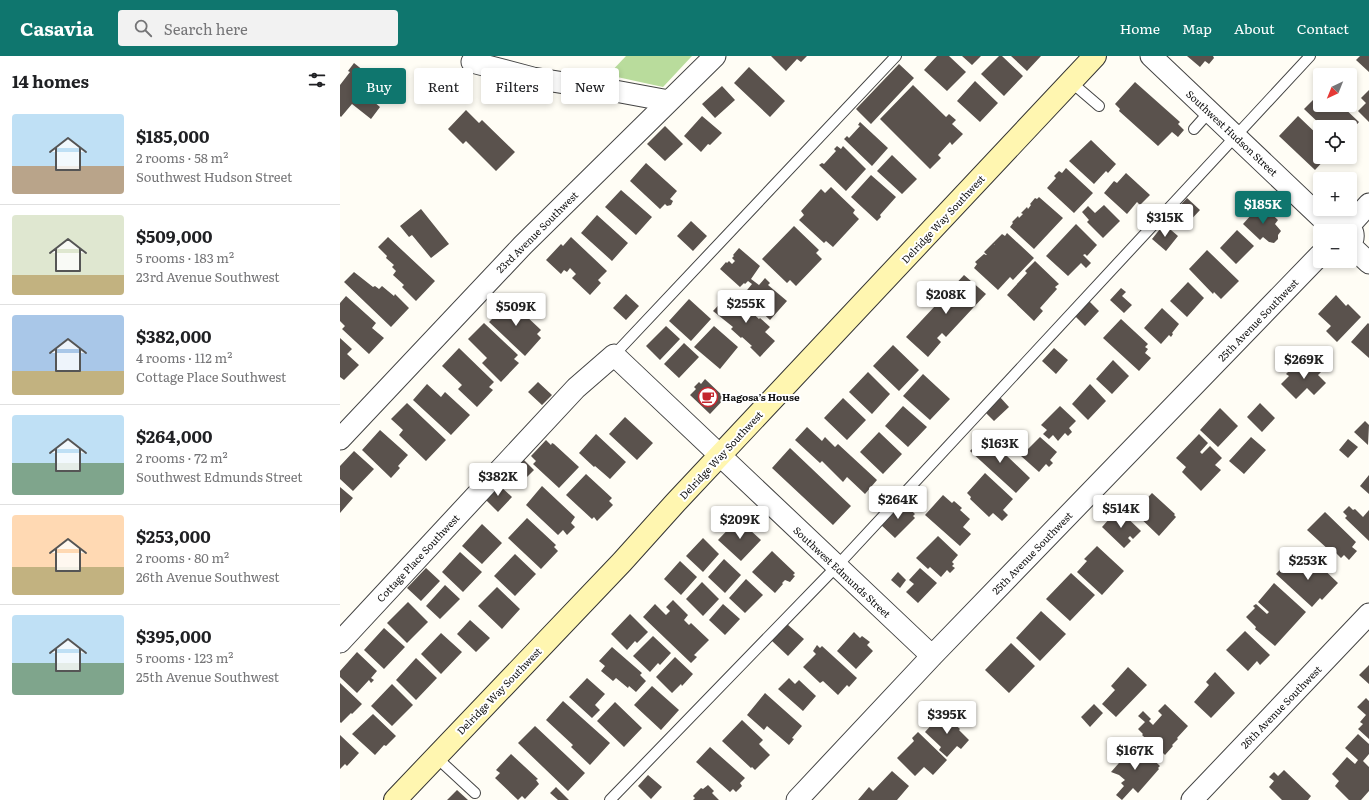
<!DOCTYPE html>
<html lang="en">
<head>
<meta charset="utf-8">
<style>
	:root { --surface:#fff; --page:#f2f2f2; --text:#202124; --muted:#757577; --line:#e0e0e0; --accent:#0f766e }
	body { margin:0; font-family:Literata,serif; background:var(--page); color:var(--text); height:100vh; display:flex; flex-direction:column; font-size:15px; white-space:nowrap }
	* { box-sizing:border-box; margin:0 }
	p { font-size:13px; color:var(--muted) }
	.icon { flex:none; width:22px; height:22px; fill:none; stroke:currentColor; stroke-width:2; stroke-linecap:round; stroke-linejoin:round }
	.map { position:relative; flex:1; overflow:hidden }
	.panel { display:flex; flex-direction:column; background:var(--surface); width:340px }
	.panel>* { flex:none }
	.hud { position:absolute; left:12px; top:12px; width:380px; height:36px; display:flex; gap:8px }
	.needle { width:26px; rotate:223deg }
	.controls { position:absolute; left:973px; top:12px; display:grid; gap:8px }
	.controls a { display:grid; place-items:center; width:44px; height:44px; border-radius:4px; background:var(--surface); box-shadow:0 2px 6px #0003; font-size:20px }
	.price { position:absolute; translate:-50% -34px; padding:0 9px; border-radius:4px; background:#fff; color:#222; font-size:13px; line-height:26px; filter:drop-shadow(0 1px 2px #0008) }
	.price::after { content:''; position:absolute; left:50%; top:24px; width:12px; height:9px; margin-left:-6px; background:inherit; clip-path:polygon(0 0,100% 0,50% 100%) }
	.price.current { background:var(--accent); color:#fff }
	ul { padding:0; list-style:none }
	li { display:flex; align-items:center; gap:12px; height:100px; padding:0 12px }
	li+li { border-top:1px solid var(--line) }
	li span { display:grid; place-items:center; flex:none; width:112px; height:80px; border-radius:4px; color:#555 }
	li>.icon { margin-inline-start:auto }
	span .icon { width:48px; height:48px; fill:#fffc; stroke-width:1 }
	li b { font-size:17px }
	h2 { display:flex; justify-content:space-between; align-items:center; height:48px; padding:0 12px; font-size:17px }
	.pill { padding:0 14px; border-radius:4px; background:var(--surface); box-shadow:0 2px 6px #0003; font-size:14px; line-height:36px }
	.pill.current { background:var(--accent); color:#fff }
	header { display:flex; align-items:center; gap:24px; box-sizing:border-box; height:56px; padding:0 20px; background:var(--accent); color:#fff }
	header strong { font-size:19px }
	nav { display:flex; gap:22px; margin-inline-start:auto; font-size:14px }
	.search { width:280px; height:36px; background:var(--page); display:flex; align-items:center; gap:10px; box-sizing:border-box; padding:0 14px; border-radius:4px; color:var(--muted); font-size:15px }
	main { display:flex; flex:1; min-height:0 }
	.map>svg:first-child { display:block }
	.forest { fill:#b9dc9c }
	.building { fill:#5a524d }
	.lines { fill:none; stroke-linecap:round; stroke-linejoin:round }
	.lane-casing { stroke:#444; stroke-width:12 }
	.street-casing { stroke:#444; stroke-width:23 }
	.secondary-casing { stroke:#333; stroke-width:24 }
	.lane { stroke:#fff; stroke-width:10 }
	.street { stroke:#fff; stroke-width:21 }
	.secondary { stroke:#fff6b0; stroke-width:22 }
	.labels { text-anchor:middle; stroke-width:4; stroke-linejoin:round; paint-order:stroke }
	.street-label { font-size:10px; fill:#111; stroke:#fff }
	.poi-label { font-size:10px; font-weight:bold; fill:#111; stroke:#fff; text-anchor:start }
</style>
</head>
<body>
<header>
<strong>Casavia</strong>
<div class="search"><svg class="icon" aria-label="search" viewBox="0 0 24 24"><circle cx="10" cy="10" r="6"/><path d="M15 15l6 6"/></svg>Search here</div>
<nav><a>Home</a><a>Map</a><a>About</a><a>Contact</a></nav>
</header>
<main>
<section class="panel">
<h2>14 homes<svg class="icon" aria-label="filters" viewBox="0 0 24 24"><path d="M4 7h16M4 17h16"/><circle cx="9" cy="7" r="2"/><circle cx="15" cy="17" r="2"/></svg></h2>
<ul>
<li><span style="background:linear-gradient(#bfe0f5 65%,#b9a48a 0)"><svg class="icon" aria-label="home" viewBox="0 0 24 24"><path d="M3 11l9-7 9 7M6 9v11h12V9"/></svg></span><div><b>$185,000</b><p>2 rooms · 58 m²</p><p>Southwest Hudson Street</p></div></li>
<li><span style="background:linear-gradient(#dfe7d0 75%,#c2b280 0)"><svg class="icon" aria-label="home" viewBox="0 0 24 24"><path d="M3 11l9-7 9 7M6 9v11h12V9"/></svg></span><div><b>$509,000</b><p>5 rooms · 183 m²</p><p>23rd Avenue Southwest</p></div></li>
<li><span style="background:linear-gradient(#a9c7e8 70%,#c2b280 0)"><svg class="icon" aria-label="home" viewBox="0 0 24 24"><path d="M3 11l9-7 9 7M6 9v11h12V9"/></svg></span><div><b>$382,000</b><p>4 rooms · 112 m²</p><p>Cottage Place Southwest</p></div></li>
<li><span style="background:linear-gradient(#bfe0f5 60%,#7fa58c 0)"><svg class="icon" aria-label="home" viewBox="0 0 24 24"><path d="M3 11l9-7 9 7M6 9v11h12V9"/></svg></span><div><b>$264,000</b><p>2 rooms · 72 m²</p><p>Southwest Edmunds Street</p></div></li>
<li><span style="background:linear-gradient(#ffd9b3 65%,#c2b280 0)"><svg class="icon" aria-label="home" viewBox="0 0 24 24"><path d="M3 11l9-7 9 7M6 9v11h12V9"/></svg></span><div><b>$253,000</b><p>2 rooms · 80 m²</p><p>26th Avenue Southwest</p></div></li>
<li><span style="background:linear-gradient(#bfe0f5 60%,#7fa58c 0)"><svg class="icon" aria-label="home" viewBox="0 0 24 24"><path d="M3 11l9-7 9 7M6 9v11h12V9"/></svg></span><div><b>$395,000</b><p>5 rooms · 123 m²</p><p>25th Avenue Southwest</p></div></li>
</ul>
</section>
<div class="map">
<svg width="1029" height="744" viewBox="0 0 1029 744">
	<rect width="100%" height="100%" fill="#fffdf5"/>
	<path class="forest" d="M286,0H352L323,31L268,19Z"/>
	<path class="building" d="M431,0H467L461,6L457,3L446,15Z
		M597,0H609L626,16L607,35L584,14Z
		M622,0H641L632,9Z
		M659,0H662L683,20L664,40L641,18Z
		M671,0H701L687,15Z
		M847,0H873L874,2L869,8L865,5L860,11Z
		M1020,0H1029V16L1016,4Z
		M14,7L44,31L33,45L40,51L31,63L12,48L1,61L0,60V29L10,16L8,15Z
		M559,8L574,22L531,68L516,53Z
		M409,11L445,45L430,61L394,27Z
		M635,25L658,47L640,66L617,45Z
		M795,26L840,66L838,68L844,74L838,81L832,76L818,90L779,55L780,53L775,48Z
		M573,29L606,61L609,58L616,64L612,68L623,78L612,89L610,86L598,99L601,102L590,113L540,63Z
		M382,30L395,44L375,62L362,48Z
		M1029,34V66L1018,55L1026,47L1021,42Z
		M980,37V49H1001L1019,66L1010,76V71H983L964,53Z
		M126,54L139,67L142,64L175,96L156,115L126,85L123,88L108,73Z
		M362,60L382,77L370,89L368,88L361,96L344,80Z
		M958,60L980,81V101H987L975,114L939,80Z
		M520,66L548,92L532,110L504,83L507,80L509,82L520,70L518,69Z
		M325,70L343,88L325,105L307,88Z
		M751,84L776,108L768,117L766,115L754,128L729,105Z
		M497,90L501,93L503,90L526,113L506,135L479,109L482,107L484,108L496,95L494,93Z
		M552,99L577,123L562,138L537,115Z
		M306,107L337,135L330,143L333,145L331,149L327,150L325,148L320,153L290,125Z
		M726,112L753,137L734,157L707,132L716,122L714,120L719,115L722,117Z
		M786,117L810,139L800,149L797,146L787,158L764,137L774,125L777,127Z
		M531,119L556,141L540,159L541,161L537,165L511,141Z
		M491,131L515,154L513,157L519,163L493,191L486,185L484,187L459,164L464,159L461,155L481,133L485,137Z
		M281,134L312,161L296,179L265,151Z
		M699,141L723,162L694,193L670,171L673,167L672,166L678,160L679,162L683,158L681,157L687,151L688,153L691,149L690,148L695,142L697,143Z
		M847,142L860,154L846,169L833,157Z
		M921,148L938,164L935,168L941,175L938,179V183L934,187L929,186L923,181L920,184L903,168Z
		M764,149L780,165L763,182L747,166L749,164L742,156L748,150L755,157Z
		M81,153L109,188L91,202L72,179L69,181L60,170Z
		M257,159L288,187L272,205L241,177Z
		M351,165L367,180L353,195L337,180Z
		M736,168L757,189L747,200L745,198L743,199L751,207L746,212L741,207L728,220L706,200Z
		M824,168L838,180L826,195L812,183Z
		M454,170L479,194L476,197L482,203L456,230L450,224L447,227L422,203Z
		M897,174L914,190L896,208L880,192Z
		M667,177L694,202L673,224L670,221L658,234L634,212L637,208L635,206L644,198L646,199H647L644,196L653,187L655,189L653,187L662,178L665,180Z
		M48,181L95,225L76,245L62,231L64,229L53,219L56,215L52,211L54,209L46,202L47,200L38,191Z
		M231,181L267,215L258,224L261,227L250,239L232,222L236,218L230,212L227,216L224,214L221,218L206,204L221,188L223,190Z
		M399,192L420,210L411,223L419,229L425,222L430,227L428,229L447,245L430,264L403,239L412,228L408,225L405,228L404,227L400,231L380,213L386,206L387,207L389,205L392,208L395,205L392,202L394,200L393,199Z
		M867,194L899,225L881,243L874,236L873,238L849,213Z
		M695,205L719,228L715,231L717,233L700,252L703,255L694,265L667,239L687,217L685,215Z
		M14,216L33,231L35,230L39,233L42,230L54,240L55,238L69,252L51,271L4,226Z
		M624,219L646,238L606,281L602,277L597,282L601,286L588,301L566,281Z
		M848,226L864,242L847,261L830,245Z
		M781,232L786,236L782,240L792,249L784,257L770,244Z
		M286,238L299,250L286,264L273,252Z
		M388,239L396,248L400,243L410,252L409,254L419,263L420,262L430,271L425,276L435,285L420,301L410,291L412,290L402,281L401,282L391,273L393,271L373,255Z
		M996,239L1006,250L1008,248L1021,261L997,286L986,275L991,270L978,258Z
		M6,240L36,267L32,272L44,282L29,298L2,273L5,270L0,265V247Z
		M166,241L201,274L197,278L201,282L185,300L149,266L155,260L153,258L160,251L158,249Z
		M349,243L371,263L351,285L329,265Z
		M749,245L759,255L745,270L735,260Z
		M822,252L839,268L832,277L833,278L831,281L829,279L821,288L804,272Z
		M781,263L808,288L805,291L808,293L805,297L811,302L799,315L763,282Z
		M144,267L178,299L174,303L179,307L161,326L142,307L147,302L128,283Z
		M1028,267L1029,268V302L1011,286Z
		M326,270L340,283L320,304L306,290Z
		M374,270L398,291L380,313L354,291Z
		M0,282L12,293L7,298L19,309L4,324L0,321Z
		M344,287L359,301L339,322L324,308Z
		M553,289L579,314L559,335L533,310Z
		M119,292L154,326L149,331L153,334L137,351L118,333L122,329L102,310Z
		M714,292L728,304L716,318L702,305Z
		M968,303L981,316L978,319L986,327L974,339L967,332L956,343L941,328L949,320L946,318L950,314L951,315L959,308L960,310Z
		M773,304L789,320L772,338L756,323Z
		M528,316L550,338L532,358L509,336Z
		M583,318L610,343L590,364L563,340Z
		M365,323L385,342L370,358L350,339L356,333L354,331L359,326L361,328Z
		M198,326L212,339L202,349L188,336Z
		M87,328L101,341L105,336L130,359L111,379L73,344Z
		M750,328L766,345L748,364L732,348Z
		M659,340L669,351L654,365L644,355Z
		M503,342L526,364L507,384L484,362Z
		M67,347L106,384L86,405L59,379L63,374L51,363Z
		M920,347L935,362L922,376L907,361Z
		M563,350L587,371L568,391L545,370Z
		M720,350L736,365L729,372L732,376L728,380L725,377L718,385L713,379L709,383L703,378L707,374L701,369Z
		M880,352L898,370L878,391L860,374Z
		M285,361L313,387L297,404L269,378Z
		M1025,365L1029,369L1028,389L1014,376Z
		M467,371L482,385L485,381L495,391L498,388L537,424L525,438L507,421L503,426L482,405L480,407L455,384Z
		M40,374L68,399L58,410L60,412L51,422L22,394Z
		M539,376L562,398L543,418L520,396Z
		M256,378L286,406L270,423L255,410L254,411L239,397Z
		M859,378L868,387L860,396L862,398L870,390L882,402L875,409L881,414L861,435L842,416L846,411L836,402Z
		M645,379L690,422L676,437L630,395Z
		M700,381L717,396L710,404L713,407L709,411L706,408L699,416L681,400Z
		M911,381L926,394L904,418L889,405Z
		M1008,383L1018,391L1008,402L999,394Z
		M206,384L211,389L212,387L214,388L239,411L219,432L193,408L196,405L191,400Z
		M450,392L511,450L493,469L432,412Z
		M14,395L34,413L13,435L0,423V410Z
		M182,402L194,414L178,430L166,419Z
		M645,417L673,443L663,454L668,459L662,465L653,457L649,461L630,443L631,441L627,437Z
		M246,418L272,442L269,445L273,449L257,465L254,461L252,463L226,439Z
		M1029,419V438L1020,430Z
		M157,427L172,441L158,456L144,442Z
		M202,430L235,461L231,467L235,471L227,479L223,474L218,479L186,449Z
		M0,431L13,442L0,457Z
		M812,437L835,458L834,459L836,461L819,480L794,456Z
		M603,439L612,447L614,445L622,452L620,454L630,463L623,471L631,478L620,490L585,459Z
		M564,447L575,458L573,460L575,462L555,482L540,468L560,448L561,450Z
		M1009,450L1013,454L1015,453L1023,461L1029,454V485L1005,462L1007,460L1003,456Z
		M778,453L801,475L793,483L790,480L788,482L791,485L784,492L762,471Z
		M985,456L1016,486L1012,491L1017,495L1009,504L1004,499L1001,502L992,493L990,495L967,474Z
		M187,462L216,489L214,491L218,495L201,513L168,482Z
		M398,463L421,484L401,505L378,484Z
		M142,468L162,487L142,508L122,490Z
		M598,480L618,499L612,506L614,508L612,510L615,512L610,517L607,514L601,521L590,511L588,513L576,502Z
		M363,482L379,498L363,516L346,500Z
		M757,490L784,515L762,539L737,516L747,505L744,503Z
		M432,495L455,517L453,519L455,520L450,526L445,524L442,527L443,528L435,537L412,516Z
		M120,496L142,516L123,536L102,516Z
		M175,498L196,518L175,540L154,520Z
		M384,503L401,519L385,537L368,521Z
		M973,503L998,527L982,544L980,542L972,551L936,518L949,504L962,515Z
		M340,505L357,521L341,539L324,523Z
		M86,512L100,525L81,545L67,532Z
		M580,512L597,527L578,547L566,536L574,528L569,524Z
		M558,516L566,524L560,532L551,524Z
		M731,517L755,539L730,565L706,543Z
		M406,523L423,539L405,557L389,542Z
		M362,526L379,543L363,560L346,543Z
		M934,527L966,556L935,590L915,573L916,571L906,561L915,552L913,550L916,548L927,558L929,556L918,546Z
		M105,529L120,543L100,563L86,550Z
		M157,531L180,553L162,573L138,550Z
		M333,544L348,559L344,564L349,569L351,567L369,584L354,599L357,601L351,607L303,561L315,548L326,559L330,555L326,551Z
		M68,546L88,566L67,587L47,567Z
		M383,548L400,563L385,579L369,564Z
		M701,555L726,578L700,605L676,582Z
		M290,558L308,576L297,587L295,585L287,594L271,578Z
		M130,564L150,582L136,596L117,578Z
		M447,568L464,583L448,600L431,584Z
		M44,572L65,591L44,613L24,594Z
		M905,575L930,599L920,609L917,605L908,615L886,594Z
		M514,576L520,582L522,580L530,586L527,589L533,595L516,613L497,595Z
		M101,577L122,596L101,618L81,598Z
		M313,580L331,597L320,609L318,607L310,616L293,600Z
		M671,587L695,610L669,637L645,614Z
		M477,589L480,592L482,590L517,622L509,631L507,629L498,639L483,625L480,627L463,611L476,598L473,595Z
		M272,591L302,617L300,619L306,625L296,636L289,630L288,632L276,622L273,625L261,615L265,610L259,605Z
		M17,596L37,615L31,622L34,624L31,627L29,624L17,637L0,621V615Z
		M335,601L353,618L342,630L341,628L332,637L316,621Z
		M76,602L97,622L76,644L56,624Z
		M1029,609V628L1019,619Z
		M788,611L807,629L776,661L762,648L775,634L771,630Z
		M875,616L895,637L871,662L854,646L869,629L866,626Z
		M247,622L265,638L255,649L260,654L252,662L229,641Z
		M449,622L455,628L459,624L476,640L463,655L438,633Z
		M0,627L22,648L12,658L11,657L1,667L0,666Z
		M52,628L73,649L52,670L31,650Z
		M312,630L339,654L321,674L294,649Z
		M425,637L462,670L452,682L454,683L449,689L427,670L424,674L407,659Z
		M1026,642L1029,645V683L1018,673L1023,668L1020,666L1026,659L1017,651Z
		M223,645L270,687L250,709L231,691L233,689L206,664Z
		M275,646L302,672L284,691L257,665Z
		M754,648L763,657L750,671L741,661Z
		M825,648L848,670L837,682L838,683L832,689L833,690L825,699L823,697L822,698L802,679L803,678L798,673L805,666L798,660L803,655L811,663L809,665L813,669L822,659L818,655Z
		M602,657L620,673L619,674L629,684L621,693L617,690L607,701L599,694L601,691L585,676Z
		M33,658L56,680L46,690L44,689L35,699L12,678Z
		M402,664L423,684L419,688L430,699L415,714L412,711L411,712L382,685Z
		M195,670L245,717L228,735L178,687Z
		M578,676L607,704L593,719L584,711L575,720L557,702L574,685L572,682Z
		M1018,678L1029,688V698L1023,705L1029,711V735L1021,744H1009L995,730L999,725L992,718L1007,701L1015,708L1018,704L1005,692Z
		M0,679L19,697L7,710L5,708L0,713Z
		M798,689L820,710L818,712L819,713L798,737L793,732L782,744L776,739L784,730L781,727L785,724L779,719L771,716L794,690L796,692Z
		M370,691L405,722L400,727L402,730L396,736L393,733L390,736L356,706Z
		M171,698L198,723L196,724L199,728L185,743L182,740L178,744L155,722L160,717L156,714Z
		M944,714L971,740L968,744H942L929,731L934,725L929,721L934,716L938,720Z
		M552,715L569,730L557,744H518L529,731L533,735Z
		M308,719L322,731L311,743L298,730Z
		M368,729L374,735L372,737L379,744H353L355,742L353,740L361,732L363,733Z
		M216,731L229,744H218L210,737Z
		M117,734L128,744H107Z"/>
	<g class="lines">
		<defs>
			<path id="lane" d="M731,26L759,50
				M854,73L870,55
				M274,299L556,0
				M96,701L135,737
				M270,744L496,511L970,0"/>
			<path id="street" d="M811,0L991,171
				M132,6L193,22L275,35L329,45
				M1009,170L1029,148
				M988,175C997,157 1022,172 1010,189
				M1010,189L1029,207
				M0,383L183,189L375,0
				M0,586L236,332L274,299L592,600
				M457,744L592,600L980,199
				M852,744L1029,558"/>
			<path id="secondary" d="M55,744L282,506L336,446L755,0"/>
		</defs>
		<use href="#lane" class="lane-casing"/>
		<use href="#street" class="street-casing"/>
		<use href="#secondary" class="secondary-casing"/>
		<use href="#lane" class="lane"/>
		<use href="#street" class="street"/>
		<use href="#secondary" class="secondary"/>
	</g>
	<defs>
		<symbol id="cafe-ring" viewBox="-11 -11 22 22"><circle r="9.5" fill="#fff" stroke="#c4262e" stroke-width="1.5"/><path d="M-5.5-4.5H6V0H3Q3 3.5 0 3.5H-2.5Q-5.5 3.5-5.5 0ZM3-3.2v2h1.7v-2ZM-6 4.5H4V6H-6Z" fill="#c4262e"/></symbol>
	</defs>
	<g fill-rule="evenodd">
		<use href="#cafe-ring" x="357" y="330" width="22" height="22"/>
	</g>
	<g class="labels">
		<g class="street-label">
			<text transform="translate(892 77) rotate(43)" y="4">Southwest Hudson Street</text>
			<text transform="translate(603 163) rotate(-47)" y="4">Delridge Way Southwest</text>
			<text transform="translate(197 176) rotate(-45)" y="4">23rd Avenue Southwest</text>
			<text transform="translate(918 264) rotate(-46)" y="4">25th Avenue Southwest</text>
			<text transform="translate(381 399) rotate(-47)" y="4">Delridge Way Southwest</text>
			<text transform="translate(692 497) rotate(-46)" y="4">25th Avenue Southwest</text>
			<text transform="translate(78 502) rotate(-47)" y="4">Cottage Place Southwest</text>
			<text transform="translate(502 516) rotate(43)" y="4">Southwest Edmunds Street</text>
			<text transform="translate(159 635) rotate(-46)" y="4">Delridge Way Southwest</text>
			<text transform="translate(941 651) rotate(-46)" y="4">26th Avenue Southwest</text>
		</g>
		<g class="poi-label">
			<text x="382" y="345">Hagosa’s House</text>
		</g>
	</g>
</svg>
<div class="controls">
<a><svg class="needle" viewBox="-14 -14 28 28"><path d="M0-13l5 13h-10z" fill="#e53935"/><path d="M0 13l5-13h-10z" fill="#757577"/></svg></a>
<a><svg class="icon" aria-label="locate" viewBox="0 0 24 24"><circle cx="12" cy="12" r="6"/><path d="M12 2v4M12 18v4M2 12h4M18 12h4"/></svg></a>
<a>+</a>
<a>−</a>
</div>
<b class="price current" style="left:923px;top:169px">$185K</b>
<b class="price" style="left:825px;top:182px">$315K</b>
<b class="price" style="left:606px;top:259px">$208K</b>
<b class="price" style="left:406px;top:268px">$255K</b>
<b class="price" style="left:176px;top:271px">$509K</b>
<b class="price" style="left:964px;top:324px">$269K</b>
<b class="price" style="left:660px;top:408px">$163K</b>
<b class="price" style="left:158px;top:441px">$382K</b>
<b class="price" style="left:558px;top:464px">$264K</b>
<b class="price" style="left:781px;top:473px">$514K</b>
<b class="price" style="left:400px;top:484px">$209K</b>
<b class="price" style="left:968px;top:525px">$253K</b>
<b class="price" style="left:607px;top:679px">$395K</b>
<b class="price" style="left:795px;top:715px">$167K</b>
<div class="hud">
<a class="pill current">Buy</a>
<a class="pill">Rent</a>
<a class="pill">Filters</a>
<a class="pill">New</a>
</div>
</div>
</main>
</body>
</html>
